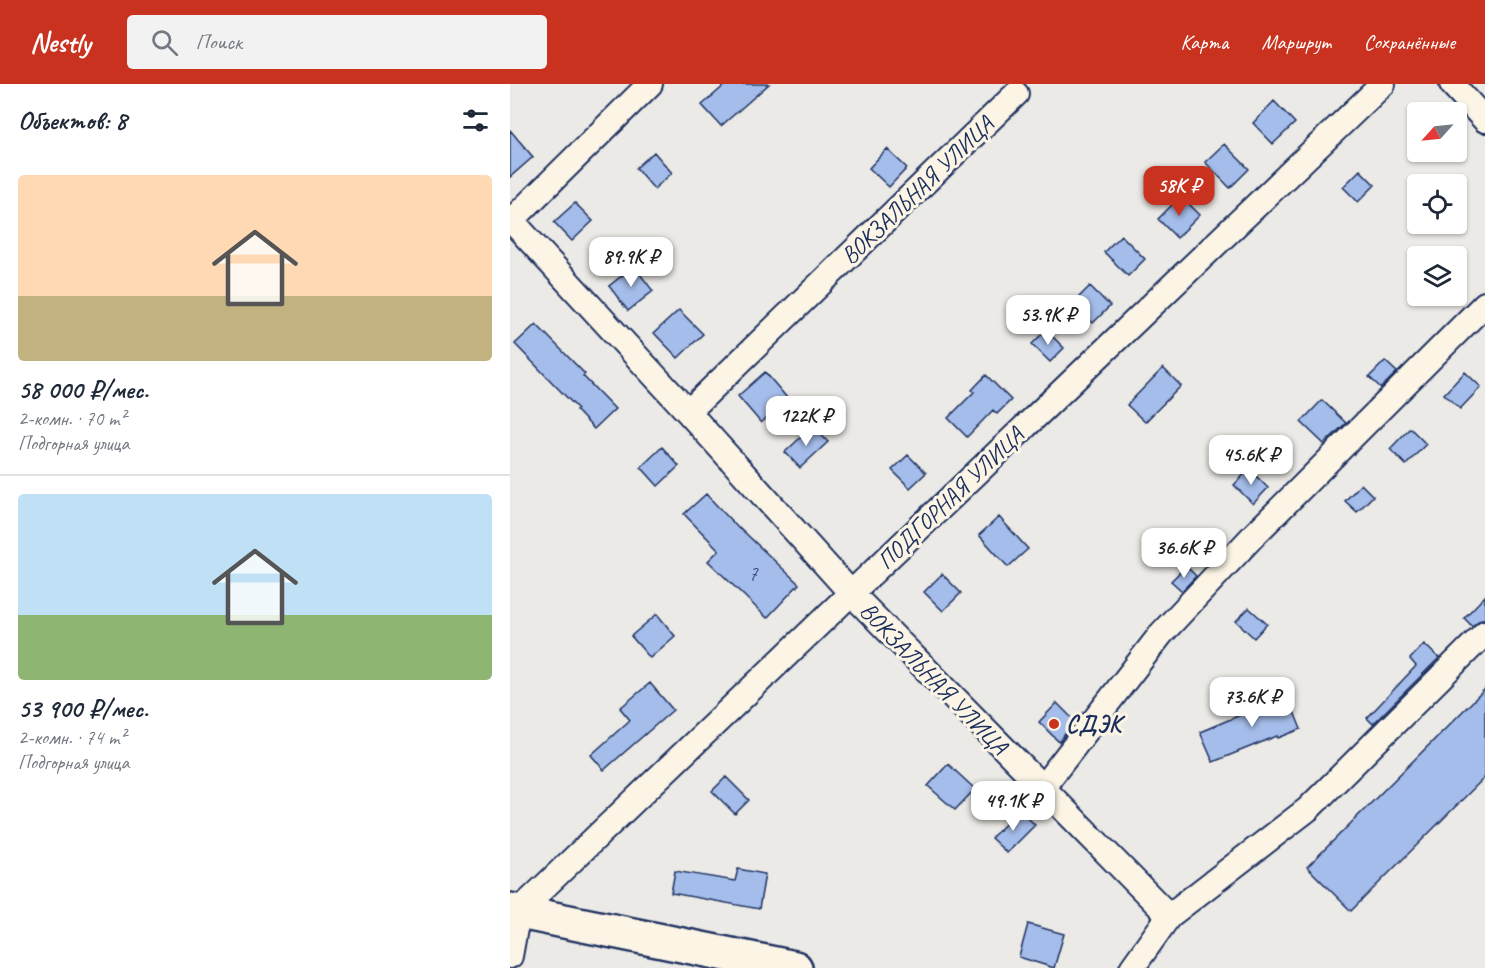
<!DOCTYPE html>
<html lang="ru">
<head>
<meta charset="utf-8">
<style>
	:root { --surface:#fff; --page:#f2f2f3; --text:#1f2937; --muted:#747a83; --line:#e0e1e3; --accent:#c8321e }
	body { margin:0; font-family:Caveat,sans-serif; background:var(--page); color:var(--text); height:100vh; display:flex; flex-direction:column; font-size:22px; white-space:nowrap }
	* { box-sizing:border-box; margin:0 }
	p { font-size:20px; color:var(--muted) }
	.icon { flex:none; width:33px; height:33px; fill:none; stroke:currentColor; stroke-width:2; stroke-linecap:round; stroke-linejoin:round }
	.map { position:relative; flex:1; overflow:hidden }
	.drawer { display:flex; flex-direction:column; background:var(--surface); width:510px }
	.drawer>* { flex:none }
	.needle { width:39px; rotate:243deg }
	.tools { position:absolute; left:897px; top:18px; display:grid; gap:12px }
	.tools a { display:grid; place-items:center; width:60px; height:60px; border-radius:6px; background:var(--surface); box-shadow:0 2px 4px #0004; font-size:30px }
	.price { position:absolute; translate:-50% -51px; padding:0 14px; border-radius:12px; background:#fff; color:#222; font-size:20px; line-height:39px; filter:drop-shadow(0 2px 3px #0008) }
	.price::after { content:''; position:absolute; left:50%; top:36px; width:18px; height:14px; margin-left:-9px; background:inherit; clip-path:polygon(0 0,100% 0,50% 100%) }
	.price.selected { background:var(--accent); color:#fff }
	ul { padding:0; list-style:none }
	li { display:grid; align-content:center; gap:12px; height:318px; padding:0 18px }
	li+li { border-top:2px solid var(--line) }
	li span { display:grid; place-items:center; height:186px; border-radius:6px; color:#555 }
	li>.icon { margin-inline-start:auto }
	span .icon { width:108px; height:108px; fill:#fffc; stroke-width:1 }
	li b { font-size:26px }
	h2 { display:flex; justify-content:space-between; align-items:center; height:72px; padding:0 18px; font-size:26px }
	header { display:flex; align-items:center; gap:36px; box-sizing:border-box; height:84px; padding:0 30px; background:var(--accent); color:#fff }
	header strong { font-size:28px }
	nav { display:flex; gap:33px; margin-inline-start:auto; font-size:21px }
	.search { width:420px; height:54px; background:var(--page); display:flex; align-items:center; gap:15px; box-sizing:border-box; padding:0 21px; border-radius:6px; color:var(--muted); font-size:22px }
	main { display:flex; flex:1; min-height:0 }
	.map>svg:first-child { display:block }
	.building { fill:#a5bdea; stroke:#1b2f5e; stroke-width:1.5 }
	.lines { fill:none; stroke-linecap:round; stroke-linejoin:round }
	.street-casing { stroke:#1b2f5e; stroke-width:28 }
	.secondary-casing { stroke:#1b2f5e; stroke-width:38 }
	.street { stroke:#fcf5e5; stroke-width:24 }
	.secondary { stroke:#fcf5e5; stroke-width:33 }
	.poi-dot { fill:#c8321e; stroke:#fcf5e5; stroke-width:2 }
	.labels { text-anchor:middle; stroke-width:6; stroke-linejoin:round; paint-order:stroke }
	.number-label { font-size:21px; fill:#3e5281 }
	.street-label { font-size:24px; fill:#1b2f5e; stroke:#fcf5e5 }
	.poi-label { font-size:24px; font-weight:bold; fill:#1b2f5e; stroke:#fcf5e5; text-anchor:start }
</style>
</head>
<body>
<header>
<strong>Nestly</strong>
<div class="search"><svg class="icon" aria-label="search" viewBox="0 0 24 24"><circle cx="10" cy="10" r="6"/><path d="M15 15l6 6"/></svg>Поиск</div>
<nav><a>Карта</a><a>Маршрут</a><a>Сохранённые</a></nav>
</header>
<main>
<section class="drawer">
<h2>Объектов: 8<svg class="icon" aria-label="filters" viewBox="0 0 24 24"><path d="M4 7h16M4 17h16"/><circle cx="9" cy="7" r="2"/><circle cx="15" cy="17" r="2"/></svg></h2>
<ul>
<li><span style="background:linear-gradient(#ffd9b3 65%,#c2b280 0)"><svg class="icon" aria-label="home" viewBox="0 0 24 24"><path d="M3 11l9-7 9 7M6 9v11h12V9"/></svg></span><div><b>58 000 ₽/мес.</b><p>2-комн. · 70 m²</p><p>Подгорная улица</p></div></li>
<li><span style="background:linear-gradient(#bfe0f5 65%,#8fb573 0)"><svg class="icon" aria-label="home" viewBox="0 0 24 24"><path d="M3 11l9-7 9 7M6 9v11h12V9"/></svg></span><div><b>53 900 ₽/мес.</b><p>2-комн. · 74 m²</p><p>Подгорная улица</p></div></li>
</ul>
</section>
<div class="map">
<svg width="975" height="884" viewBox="0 0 975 884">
	<rect width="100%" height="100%" fill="#ebeae6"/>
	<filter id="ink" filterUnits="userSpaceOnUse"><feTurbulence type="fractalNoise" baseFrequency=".0167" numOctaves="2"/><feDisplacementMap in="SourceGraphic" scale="12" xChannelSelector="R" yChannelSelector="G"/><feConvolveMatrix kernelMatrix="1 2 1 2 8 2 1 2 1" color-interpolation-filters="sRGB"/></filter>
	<g filter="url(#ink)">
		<path class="building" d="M216,0H259L211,42L192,21Z
			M764,17L785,39L763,60L743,39Z
			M0,46L23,73L0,93Z
			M714,60L739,85L720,104L695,78Z
			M377,65L397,84L379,103L359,84Z
			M144,68L162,89L144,105L126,84Z
			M850,86L865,101L848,118L833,103Z
			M671,112L690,131L667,154L648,135Z
			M65,119L83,137L62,157L44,138Z
			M611,151L635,175L618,192L594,168Z
			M124,182L143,207L118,227L99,202Z
			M580,202L600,222L583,239L563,219Z
			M169,226L193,250L168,274L144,249Z
			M26,240L75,290L73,292L105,325L84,345L66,326L68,325L5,260Z
			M536,246L554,264L540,278L522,260Z
			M875,277L887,288L871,304L859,293Z
			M653,284L671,302L635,338L617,321Z
			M255,288L278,315L251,339L228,312Z
			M955,288L971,303L950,325L934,310Z
			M476,291L501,316L487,330L483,326L457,353L438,334L464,308L462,306Z
			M812,316L836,339L814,360L791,338Z
			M303,342L318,358L290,384L275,368Z
			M900,344L916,360L896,381L880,365Z
			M152,363L169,382L148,402L131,383Z
			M398,371L416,389L400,404L382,386Z
			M739,385L758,404L743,420L724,401Z
			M851,400L863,412L847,428L835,417Z
			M196,410L229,445L230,444L289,500L257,534L198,477L209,466L174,430Z
			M489,433L518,465L498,483L469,451Z
			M676,482L686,492L672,507L661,497Z
			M432,490L451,509L433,527L414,508Z
			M975,512V535H971L962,542L954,534Z
			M739,524L757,540L744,554L726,537Z
			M147,530L165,552L140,574L121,552Z
			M914,560L929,574L863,640L857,634L906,582L900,575Z
			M140,599L163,626L94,686L81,671L120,636L110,624Z
			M975,605V693L841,827L797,783Z
			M776,608L791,645L768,654L767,652L703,678L690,648L754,621L753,617Z
			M547,619L565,637L549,658L529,638Z
			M438,680L465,705L445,726L418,702Z
			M216,693L239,716L225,730L202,707Z
			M510,726L525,741L497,769L481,754Z
			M228,785L255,790L249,825L161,809L165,787L225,797Z
			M518,840L554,850L544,884L509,873Z"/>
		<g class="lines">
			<defs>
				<path id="street" d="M942,0L975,36
					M0,135L178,328L341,509L659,832L622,884
					M0,138L140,0
					M178,328L506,10
					M532,704L651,550L744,451L975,220
					M659,832L798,725L975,549
					M0,872L8,828L873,0"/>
				<path id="secondary" d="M0,826L285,884"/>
			</defs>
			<use href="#street" class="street-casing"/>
			<use href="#secondary" class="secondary-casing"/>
			<use href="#street" class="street"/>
			<use href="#secondary" class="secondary"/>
		</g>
	</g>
	<circle class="poi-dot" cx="544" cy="640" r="6"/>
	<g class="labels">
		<g class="number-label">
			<text x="243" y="496">7</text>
		</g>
		<g class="street-label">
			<text transform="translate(407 106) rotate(-44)" y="8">ВОКЗАЛЬНАЯ УЛИЦА</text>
			<text transform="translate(440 414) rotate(-44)" y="8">ПОДГОРНАЯ УЛИЦА</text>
			<text transform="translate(424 594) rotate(46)" y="8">ВОКЗАЛЬНАЯ УЛИЦА</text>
		</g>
		<g class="poi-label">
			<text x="556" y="648">СДЭК</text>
		</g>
	</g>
</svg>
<div class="tools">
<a><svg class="needle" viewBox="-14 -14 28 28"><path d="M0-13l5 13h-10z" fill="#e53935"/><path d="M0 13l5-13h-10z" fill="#747a83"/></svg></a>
<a><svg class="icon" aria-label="locate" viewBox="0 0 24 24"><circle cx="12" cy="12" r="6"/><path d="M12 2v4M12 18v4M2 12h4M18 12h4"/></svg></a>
<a><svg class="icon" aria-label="layers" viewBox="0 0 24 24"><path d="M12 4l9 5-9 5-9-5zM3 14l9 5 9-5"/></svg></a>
</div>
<b class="price selected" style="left:669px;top:133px">58K ₽</b>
<b class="price" style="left:121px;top:204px">89.9K ₽</b>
<b class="price" style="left:538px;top:262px">53.9K ₽</b>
<b class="price" style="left:296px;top:363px">122K ₽</b>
<b class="price" style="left:741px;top:402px">45.6K ₽</b>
<b class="price" style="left:674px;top:495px">36.6K ₽</b>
<b class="price" style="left:742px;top:644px">73.6K ₽</b>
<b class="price" style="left:503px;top:748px">49.1K ₽</b>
</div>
</main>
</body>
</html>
